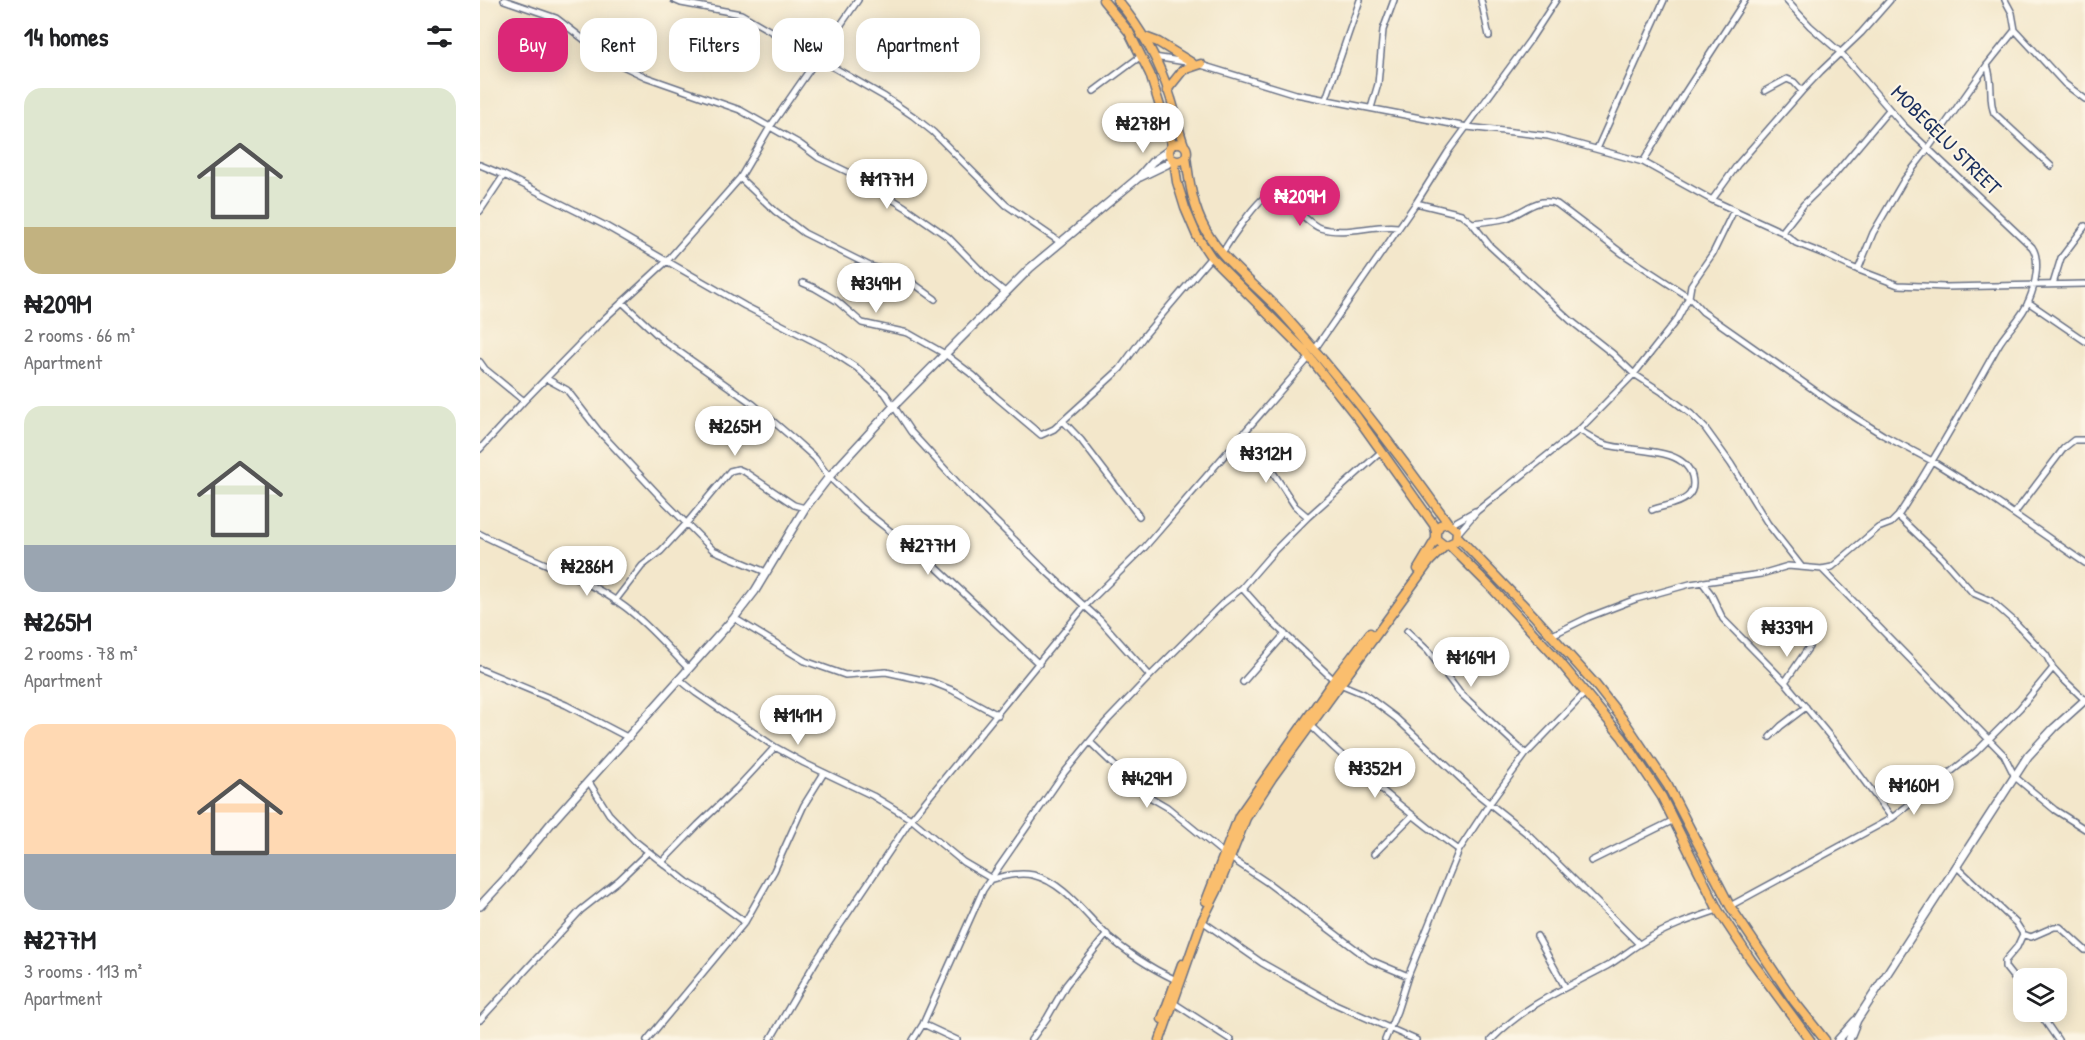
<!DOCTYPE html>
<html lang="en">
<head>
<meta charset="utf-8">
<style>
	:root { --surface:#fff; --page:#f6f6f6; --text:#202124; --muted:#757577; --accent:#db2777 }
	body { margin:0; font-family:"Patrick Hand",sans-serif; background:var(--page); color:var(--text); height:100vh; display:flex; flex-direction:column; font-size:22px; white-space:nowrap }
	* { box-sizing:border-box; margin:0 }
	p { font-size:20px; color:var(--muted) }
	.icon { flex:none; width:33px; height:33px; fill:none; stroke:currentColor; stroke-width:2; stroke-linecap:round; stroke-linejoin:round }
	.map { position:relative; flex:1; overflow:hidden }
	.sheet { display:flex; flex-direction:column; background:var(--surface); width:480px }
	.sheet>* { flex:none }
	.banner { position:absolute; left:18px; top:18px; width:570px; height:54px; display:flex; gap:12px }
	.buttons { position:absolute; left:1533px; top:968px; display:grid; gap:12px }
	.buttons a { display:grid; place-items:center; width:54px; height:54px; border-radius:12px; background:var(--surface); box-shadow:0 3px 15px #0003; font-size:30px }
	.price { position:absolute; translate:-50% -51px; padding:0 14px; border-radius:21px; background:#fff; color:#222; font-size:20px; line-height:39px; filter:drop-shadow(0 2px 3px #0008) }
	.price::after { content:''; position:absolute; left:50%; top:36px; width:18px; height:14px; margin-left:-9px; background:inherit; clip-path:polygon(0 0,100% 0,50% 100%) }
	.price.selected { background:var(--accent); color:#fff }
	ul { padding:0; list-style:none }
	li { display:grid; align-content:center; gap:12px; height:318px; padding:0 24px }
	li span { display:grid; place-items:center; height:186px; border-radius:18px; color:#555 }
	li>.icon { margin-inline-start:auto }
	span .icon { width:108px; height:108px; fill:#fffc; stroke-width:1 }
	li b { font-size:26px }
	h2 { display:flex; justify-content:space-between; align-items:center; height:72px; padding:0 24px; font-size:26px }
	.pill { padding:0 21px; border-radius:18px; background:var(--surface); box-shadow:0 3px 15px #0003; font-size:21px; line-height:54px }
	.pill.selected { background:var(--accent); color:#fff }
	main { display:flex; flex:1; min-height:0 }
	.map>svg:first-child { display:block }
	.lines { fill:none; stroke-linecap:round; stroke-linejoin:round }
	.minor-casing { stroke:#676f84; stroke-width:8 }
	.tertiary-casing { stroke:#676f84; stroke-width:10 }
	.primary-casing { stroke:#676f84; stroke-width:11 }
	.minor { stroke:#fff; stroke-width:5 }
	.tertiary { stroke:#fff; stroke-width:7 }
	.primary { stroke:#fabe6e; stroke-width:8 }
	.labels { text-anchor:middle; stroke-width:4.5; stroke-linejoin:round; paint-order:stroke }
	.street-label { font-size:21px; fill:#1b2f5e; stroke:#fcf5e5 }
</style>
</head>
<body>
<main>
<section class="sheet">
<h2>14 homes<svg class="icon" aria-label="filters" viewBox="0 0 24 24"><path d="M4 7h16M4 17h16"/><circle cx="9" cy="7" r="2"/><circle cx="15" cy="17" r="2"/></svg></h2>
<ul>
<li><span style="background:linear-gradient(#dfe7d0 75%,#c2b280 0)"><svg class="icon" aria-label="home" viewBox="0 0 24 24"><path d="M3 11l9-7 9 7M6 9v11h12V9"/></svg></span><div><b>₦209M</b><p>2 rooms · 66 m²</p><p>Apartment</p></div></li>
<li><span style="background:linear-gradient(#dfe7d0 75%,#9aa5b1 0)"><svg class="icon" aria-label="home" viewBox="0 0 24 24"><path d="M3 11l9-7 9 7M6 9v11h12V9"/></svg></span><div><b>₦265M</b><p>2 rooms · 78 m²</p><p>Apartment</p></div></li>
<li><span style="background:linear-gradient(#ffd9b3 70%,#9aa5b1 0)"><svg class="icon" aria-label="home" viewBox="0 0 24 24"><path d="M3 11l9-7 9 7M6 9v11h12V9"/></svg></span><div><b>₦277M</b><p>3 rooms · 113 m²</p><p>Apartment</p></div></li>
</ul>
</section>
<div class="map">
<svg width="1605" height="1040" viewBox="0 0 1605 1040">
	<rect width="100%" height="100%" fill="#fcf5e5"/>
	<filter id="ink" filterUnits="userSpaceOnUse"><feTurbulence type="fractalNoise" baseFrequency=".0167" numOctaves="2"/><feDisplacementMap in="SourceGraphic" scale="12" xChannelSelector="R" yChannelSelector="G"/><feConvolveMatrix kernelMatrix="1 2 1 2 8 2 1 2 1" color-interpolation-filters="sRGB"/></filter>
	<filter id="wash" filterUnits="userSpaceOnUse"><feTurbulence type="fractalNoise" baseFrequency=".008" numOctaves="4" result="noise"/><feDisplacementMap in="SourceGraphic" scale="24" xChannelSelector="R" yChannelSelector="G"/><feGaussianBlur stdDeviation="1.35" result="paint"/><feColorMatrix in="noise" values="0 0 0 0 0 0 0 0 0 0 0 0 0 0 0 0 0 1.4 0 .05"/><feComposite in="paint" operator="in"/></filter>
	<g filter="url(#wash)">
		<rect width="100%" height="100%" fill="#f3e7cb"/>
	</g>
	<g filter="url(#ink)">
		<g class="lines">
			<defs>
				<path id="minor" d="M24,0L76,18L132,61L166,77L260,110L320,144L339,158L370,173L425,207L468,237L508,278L525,292
					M194,0L201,3L261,14L405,97L433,116L453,132L526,205L580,242
					M1001,0L1009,36
					M1525,0L1532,13L1535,30L1585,84L1605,99
					M674,57L706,62
					M718,64L816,94L987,127L1068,136L1163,162L1232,200L1302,232L1316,243L1344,254L1371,267L1418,285L1465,287L1605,284
					M1507,65C1514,83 1508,97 1514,113L1571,166
					M614,91L661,56
					M1285,91L1307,79L1314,82L1322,91
					M846,99L880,0
					M891,108L898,84L903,30L914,0
					M1117,149L1184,0
					M1163,162L1204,94L1265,0
					M0,165L24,175L124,225L265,306L345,347L377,368L405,393L431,432L484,490L568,573L619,619L670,676
					M260,178L295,211L324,233L390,266L412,272L433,283L455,299
					M1232,200L1258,164L1322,91L1341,71L1381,33L1410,0
					M936,203L981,214L992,223C1004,222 1016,221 1027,218C1044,212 1057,196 1077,204L1143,254L1209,297L1223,312L1354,404L1403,435L1452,461L1505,494L1605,563
					M0,211L24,175
					M992,223L1010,246L1090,320L1133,354L1154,374L1182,392L1211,414L1225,428L1251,464L1288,524L1321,566
					M1302,232L1324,204L1355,174L1408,111
					M742,253C750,240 776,201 788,195C793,193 800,196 805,199C814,207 829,224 840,228C866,236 893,224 918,227
					M1378,270L1393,233L1424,180L1447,150L1507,65L1535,30
					M323,283L335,288L357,301L382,323L428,333L465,354L494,376L516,397L561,435L574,429L640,369L664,336L731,257
					M1573,284L1581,258L1605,226
					M142,302L184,341L273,404L316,441L335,458L349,477L381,508L458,569L559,664
					M1548,302L1605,341
					M835,349L936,203L968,152L1050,40L1076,0
					M0,362L5,369L44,401
					M67,379L87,390L118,430L186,503L233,550L286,572
					M583,421L601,440L659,516
					M1099,430C1107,434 1115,441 1124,444C1149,453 1203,445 1212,476C1214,484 1213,492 1207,497C1196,506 1184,505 1172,510
					M766,431L815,506L828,517
					M0,449L44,401L124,319L187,261L260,178L290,127L378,0
					M1534,514L1584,448L1594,440H1605
					M1418,516L1462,558L1493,593L1511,601L1535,622L1566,655L1573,668L1583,679L1605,700
					M972,524L995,511
					M978,533L997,511L1099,430L1154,374L1198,318L1209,297L1211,285L1233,253L1254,210
					M0,534C48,559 102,575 145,607C169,625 188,648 209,669
					M1342,569L1524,755L1535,777L1575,810L1605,829
					M1222,582L1231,594L1243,619L1305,682L1358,746L1412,818
					M762,588L793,623L854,680
					M135,601L162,566L181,551L206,524L250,471L258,469L265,472L314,505L325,508
					M254,618L325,661L365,675L406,672L452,682L472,690L518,715
					M927,631L948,651L979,692L1046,754
					M1070,636L1109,617L1156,599L1210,584L1281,574L1308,566L1342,569L1352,567L1398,528L1411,523L1418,516C1454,461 1486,403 1518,346C1527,330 1543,317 1549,300C1555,286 1561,260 1552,247L1423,125L1361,53L1330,26L1306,0
					M0,669L86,705L149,738
					M199,679L216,693L295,747L324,763L393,796L431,819L483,862L512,879C525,876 539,872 553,875C585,883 604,914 627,935C648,954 671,968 696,980
					M763,682L805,634
					M1305,682L1329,647
					M860,684L884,694L916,718L995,792L1049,835L1159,944
					M831,726C877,771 926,812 979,850
					M1290,737L1301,726L1326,707
					M611,743L663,793L687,807L743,853L788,883L890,960L928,976
					M109,782L129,814L155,841L207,882L224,892L265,922
					M894,854L932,816
					M183,861L218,825L257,788L295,747
					M1111,861L1194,820
					M1476,866L1536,923L1543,934L1551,937L1574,927H1580L1605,950
					M1250,906L1412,818L1496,752L1540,708L1573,668
					M722,921L782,963L853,1003L936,1040
					M1543,934L1537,947L1525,961V967L1544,991
					M1057,936L1085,987
					M694,1003L751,1040
					M1558,1011L1578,1040
					M0,1020L101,910L139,880L168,852
					M443,1024L477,1040
					M167,1040L265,922L294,871L324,805L344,773
					M290,1040L336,961L431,819L604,607L664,548L829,358
					M433,1040L443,1024L503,890L584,773L625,723L670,676L742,604L762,588L795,550L828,517L902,451
					M551,1040L567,1018L586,985L627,934
					M905,1040L917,1011L928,976L979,850L1010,803L1046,754L1106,692
					M1011,1040C1048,1003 1082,990 1127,966C1138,960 1147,952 1158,945C1182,929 1211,919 1238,910"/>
				<path id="tertiary" d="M660,177L687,164L691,159
					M0,906L26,878L73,821L254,618L275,591L325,508L349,477L413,407L550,268L658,178L672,162L689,150
					M1358,1040L1375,1021
					M1369,1040L1377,1020L1548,756L1574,728L1605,700"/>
				<path id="primary" d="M623,0L649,32L670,74L692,145
					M637,0C661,28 680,63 691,99C696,114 698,130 704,145
					M662,36L678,42L712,63
					M687,90L703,70L721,64
					M689 152a9 9 0 1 1 18 0a9 9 0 1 1-18 0Z
					M706,156C709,182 713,208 726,231C744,263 780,288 804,315C863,381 917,451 968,523
					M694,161L697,182L705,208L717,236L731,257L823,349L877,417L954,525L956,532
					M978,537L1055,617L1115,684L1145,722L1188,786L1250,906L1314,1001L1345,1040
					M969,545L1010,586L1079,661L1142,737L1182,797L1238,910L1271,960L1330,1040
					M938,569L956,539
					M726,901L759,816L854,680L890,633
					M682,1019L702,964
					M680,1040L722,921L737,891L766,818L792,778L950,561L965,546L976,541L977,530L968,523L960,525L956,532V539L965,546"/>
			</defs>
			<use href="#minor" class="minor-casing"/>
			<use href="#tertiary" class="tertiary-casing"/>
			<use href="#primary" class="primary-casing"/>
			<use href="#minor" class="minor"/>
			<use href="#tertiary" class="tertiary"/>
			<use href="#primary" class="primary"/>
		</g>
	</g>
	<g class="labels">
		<g class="street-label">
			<text transform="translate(1466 140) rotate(45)" y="7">MOBEGELU STREET</text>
		</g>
	</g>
</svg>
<div class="buttons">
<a><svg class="icon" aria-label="layers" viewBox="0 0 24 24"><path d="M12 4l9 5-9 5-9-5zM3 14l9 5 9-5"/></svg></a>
</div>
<b class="price" style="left:663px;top:154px">₦278M</b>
<b class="price" style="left:407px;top:210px">₦177M</b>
<b class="price selected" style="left:820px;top:227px">₦209M</b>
<b class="price" style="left:396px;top:314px">₦349M</b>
<b class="price" style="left:255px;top:457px">₦265M</b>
<b class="price" style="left:786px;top:484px">₦312M</b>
<b class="price" style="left:448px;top:576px">₦277M</b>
<b class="price" style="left:107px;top:597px">₦286M</b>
<b class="price" style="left:1307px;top:658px">₦339M</b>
<b class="price" style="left:991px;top:688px">₦169M</b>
<b class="price" style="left:318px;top:746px">₦141M</b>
<b class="price" style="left:895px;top:799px">₦352M</b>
<b class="price" style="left:667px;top:809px">₦429M</b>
<b class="price" style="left:1434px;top:816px">₦160M</b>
<div class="banner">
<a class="pill selected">Buy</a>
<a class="pill">Rent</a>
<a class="pill">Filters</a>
<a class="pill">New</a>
<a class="pill">Apartment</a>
</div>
</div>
</main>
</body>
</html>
